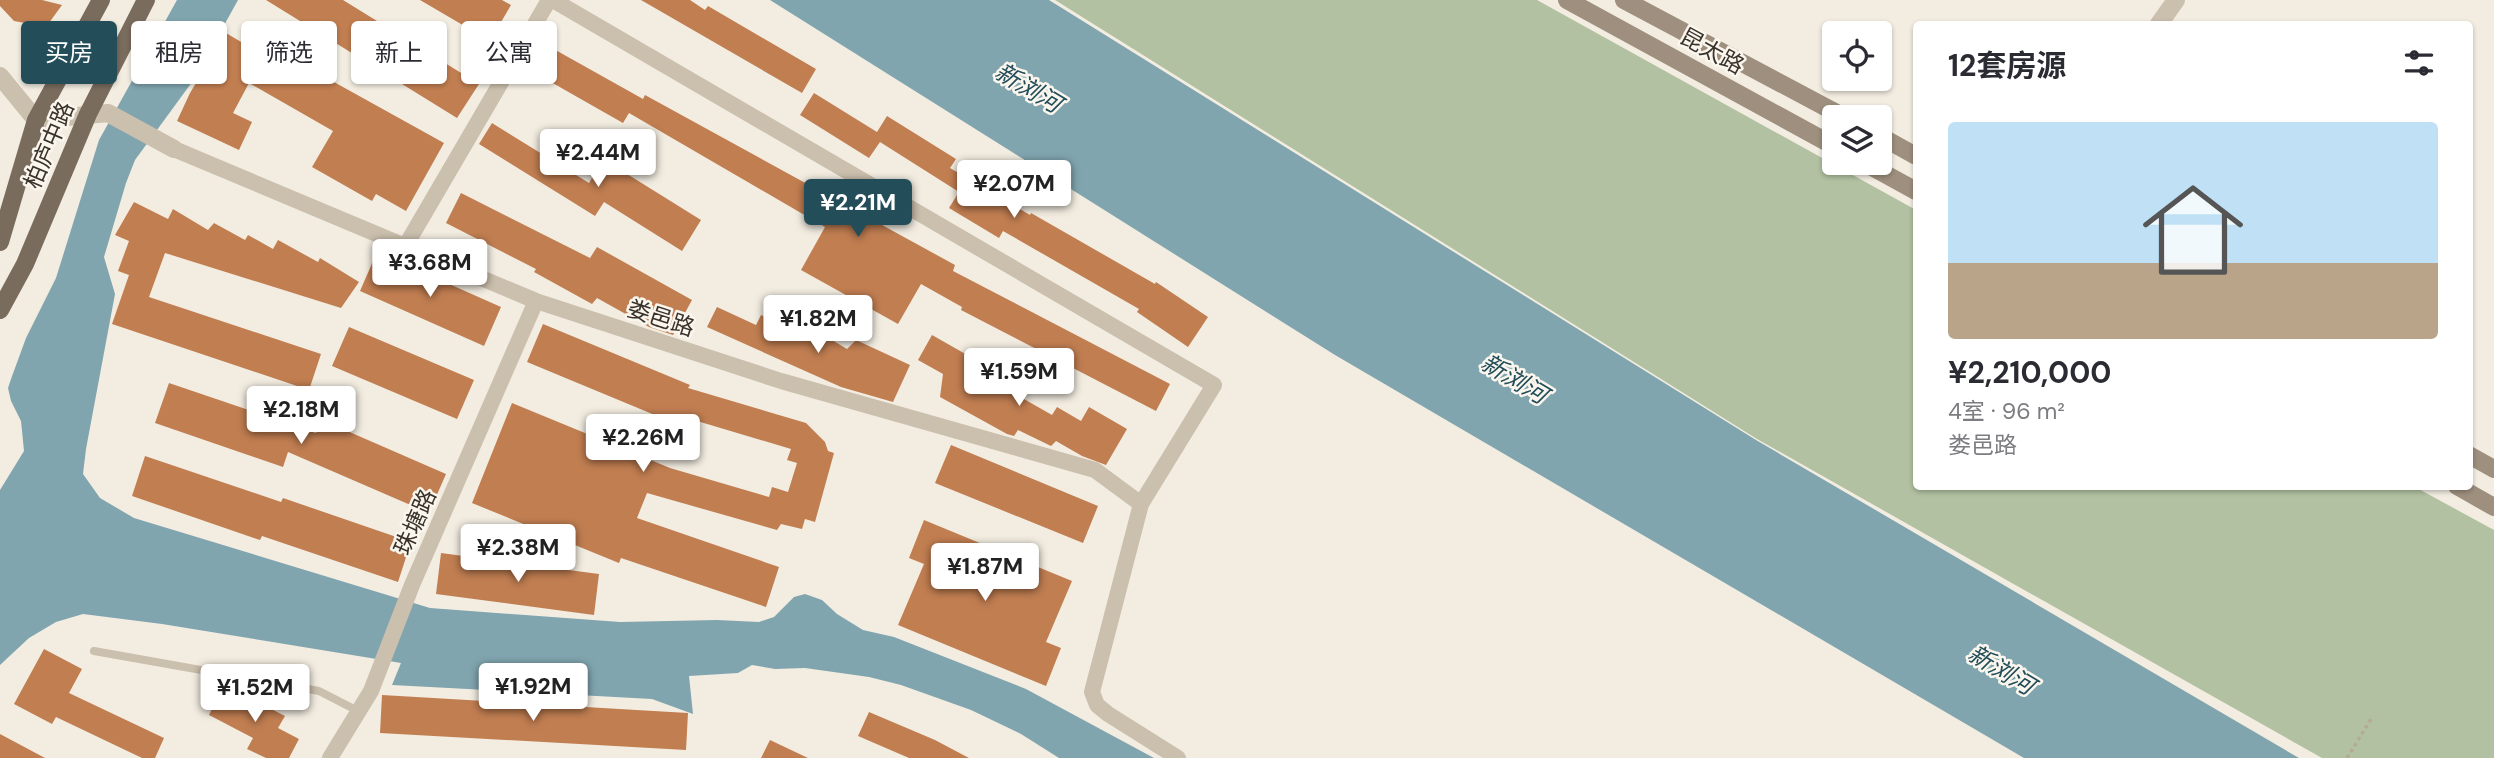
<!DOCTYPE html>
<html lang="zh">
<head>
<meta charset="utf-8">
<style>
	:root { --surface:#fff; --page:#f2f2f3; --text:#2b2b33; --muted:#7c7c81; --line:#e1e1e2; --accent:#224d59 }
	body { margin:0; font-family:"DM Sans","Noto Sans SC",sans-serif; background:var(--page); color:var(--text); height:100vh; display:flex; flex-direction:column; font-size:26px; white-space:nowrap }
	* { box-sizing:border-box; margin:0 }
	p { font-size:23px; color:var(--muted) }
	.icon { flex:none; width:38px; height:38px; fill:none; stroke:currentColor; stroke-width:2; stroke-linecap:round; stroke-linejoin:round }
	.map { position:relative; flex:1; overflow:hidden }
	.panel { position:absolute; left:1913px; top:21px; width:560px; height:469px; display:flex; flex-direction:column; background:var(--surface); border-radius:7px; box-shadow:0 2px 5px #0004 }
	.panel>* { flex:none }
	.banner { position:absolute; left:21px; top:21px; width:665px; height:63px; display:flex; gap:14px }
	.fabs { position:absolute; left:1822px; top:21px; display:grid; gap:14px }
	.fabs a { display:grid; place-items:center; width:70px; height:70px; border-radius:7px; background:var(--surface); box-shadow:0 2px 5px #0004; font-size:35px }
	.price { position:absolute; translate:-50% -60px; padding:0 16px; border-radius:7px; background:#fff; color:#222; font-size:23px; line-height:46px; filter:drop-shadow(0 2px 4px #0008) }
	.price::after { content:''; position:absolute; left:50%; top:42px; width:21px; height:16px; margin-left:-10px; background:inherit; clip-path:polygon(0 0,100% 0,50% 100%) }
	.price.current { background:var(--accent); color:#fff }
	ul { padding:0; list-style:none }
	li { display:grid; align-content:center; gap:14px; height:371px; padding:0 35px }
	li+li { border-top:2px solid var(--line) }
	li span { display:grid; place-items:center; height:217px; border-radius:7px; color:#555 }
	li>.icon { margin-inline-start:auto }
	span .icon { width:126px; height:126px; fill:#fffc; stroke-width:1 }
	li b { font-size:30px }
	h2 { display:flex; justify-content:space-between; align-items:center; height:84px; padding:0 35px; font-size:30px }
	.tag { padding:0 24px; border-radius:7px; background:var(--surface); box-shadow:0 2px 5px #0004; font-size:24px; line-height:63px }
	.tag.current { background:var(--accent); color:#fff }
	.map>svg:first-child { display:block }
	.green { fill:#b1c1a1 }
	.water { fill:#81a5af }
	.building { fill:#c17e51 }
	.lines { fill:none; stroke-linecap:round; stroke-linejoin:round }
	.path { stroke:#b6aa97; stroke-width:3.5; stroke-dasharray:3.5 3.5; stroke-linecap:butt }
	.service { stroke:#cbbfad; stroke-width:8 }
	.minor { stroke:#cbbfad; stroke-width:16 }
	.tertiary { stroke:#cbbfad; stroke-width:18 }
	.secondary { stroke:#9e8f7e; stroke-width:18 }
	.primary { stroke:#7a6c5d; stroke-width:18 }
	.labels { text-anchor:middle; stroke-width:5; stroke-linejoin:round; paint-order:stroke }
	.street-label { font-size:23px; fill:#39322b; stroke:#faf6ee }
	.water-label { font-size:24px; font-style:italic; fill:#224d59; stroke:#faf6ee }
</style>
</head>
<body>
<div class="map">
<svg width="2494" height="758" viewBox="0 0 2494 758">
	<rect width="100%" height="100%" fill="#f3ede1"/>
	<path class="green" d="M1055,0H1537L1916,210V486L2415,487L2494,530V758H2322L1757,439Z"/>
	<path class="water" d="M177,0H238L195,78L135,160L126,183L104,257L115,294L86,449L83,474L100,498L134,518L430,608L620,622L717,620L759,622L774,617L794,597L805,594L822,600L837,614L863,630L894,637L1026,689L1154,758H1059L1021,734L971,710L901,685L869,677L805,668L775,669L752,665L738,673L689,676L693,714L652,699L392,685L401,663L162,624L83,614L56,622L29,638L0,665V490L24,451L21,421L11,401L8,388L11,379L26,338L56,278L99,140Z
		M770,0H1049L1756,440L2299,758H2024L1335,355Z"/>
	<path class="building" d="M0,0H42L62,5L46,27L14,21L0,6Z
		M266,0H343L479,84L457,118Z
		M420,0H502L511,5L490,41Z
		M641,0H690L705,10L708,6L816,69L802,93Z
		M226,33L253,49L260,41L444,143L406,211L376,194L372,201L312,167L333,131L249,83L233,113L252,122L239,150L177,121L190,93Z
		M543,43L643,99L645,95L955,265L953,271L1170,384L1156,411L961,310L962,307L921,284L898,324L801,270L825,227L629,113L623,123L528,69Z
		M814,93L877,132L887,116L956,159L950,168L1030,215L1031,213L1155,284L1156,282L1208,317L1188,347L1137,312L1139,309L1003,231L999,238L949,208L959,192L880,142L869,158L800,115Z
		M492,123L589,183L603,159L701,220L682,251L604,202L595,216L479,144Z
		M461,193L590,258L597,247L692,300L673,335L649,327L597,298L592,304L534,272L536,269L446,223Z
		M134,202L168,219L173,209L208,230L214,223L245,240L248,235L273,249L278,240L318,262L320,258L359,282L341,308L165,253L149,297L321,354L309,390L112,324L129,275L118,271L129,241L115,235Z
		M377,252L501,307L484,346L360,291Z
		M717,307L756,325L761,315L794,330L807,325L847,349L856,340L910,365L893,402L841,387L707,327Z
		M543,324L690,385L688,388L806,423L825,442L828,451L834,453L815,522L805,519L802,529L781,524L777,530L647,493L637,518L779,567L766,607L621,558L619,563L472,503L512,403L670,468L769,497L772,487L788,492L797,463L787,460L791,449L677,415L674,423L527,362Z
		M349,327L474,380L457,419L332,366Z
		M932,335L976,360L971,369L1052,415L1057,407L1081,421L1089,407L1127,429L1106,465L1082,456L1056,441L1051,446L1018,430L1014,436L1007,434L940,397L943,374L918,360Z
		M169,383L316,433L322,420L446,474L429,513L288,452L283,467L155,423Z
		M951,445L1098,506L1083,543L935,483Z
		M145,456L281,502L283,498L411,542L398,582L262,536L260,540L132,496Z
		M924,520L1072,581L1046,642L1061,648L1046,686L898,625L924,564L909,558Z
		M441,553L599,574L594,615L436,594Z
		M44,649L82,669L69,693L164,738L155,758H142L56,717L52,724L14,704Z
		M224,685L285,716L278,728L299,739L289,758H266L247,749L253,738L209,715Z
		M382,695L688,713L686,750L380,733Z
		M869,712L935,740L969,758H909L858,736Z
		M0,734L45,758H0Z
		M770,740L808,758H761Z"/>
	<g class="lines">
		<path class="path" d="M2347,758L2371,719"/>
		<path class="service" d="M94,651L319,691L358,711"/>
		<path class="minor" d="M553,0L1214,385L1141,504L1092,692L1097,705L1108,714L1178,758
			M174,149L536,301L781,381L1095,470L1141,504
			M406,245L549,0
			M330,758L371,691L412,585L536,301"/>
		<path class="tertiary" d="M2159,24L2176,0
			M0,76L36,120L108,113L174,149"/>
		<path class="secondary" d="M1567,0L1834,146
			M1624,0L1844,117
			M1880,136L1916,156
			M1865,163L1916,191
			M2469,455L2494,469
			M2457,486L2494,507"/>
		<path class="primary" d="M0,242L36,120L101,0
			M0,310L25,264L88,114L146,0"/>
	</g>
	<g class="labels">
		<g class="street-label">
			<text transform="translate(1712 51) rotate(29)" y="8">昆太路</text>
			<text transform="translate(49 145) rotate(-67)" y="8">柏庐中路</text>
			<text transform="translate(661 318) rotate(18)" y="8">娄邑路</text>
			<text transform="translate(415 522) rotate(-66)" y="8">珠塘路</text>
		</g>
		<g class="water-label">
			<text transform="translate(1028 88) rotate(31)" y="8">新浏河</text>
			<text transform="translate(1514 379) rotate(31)" y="8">新浏河</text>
			<text transform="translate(2001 670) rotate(31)" y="8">新浏河</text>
		</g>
	</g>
</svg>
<div class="fabs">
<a><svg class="icon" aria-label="locate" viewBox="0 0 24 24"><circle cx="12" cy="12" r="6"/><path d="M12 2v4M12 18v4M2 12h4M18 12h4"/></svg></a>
<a><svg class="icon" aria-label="layers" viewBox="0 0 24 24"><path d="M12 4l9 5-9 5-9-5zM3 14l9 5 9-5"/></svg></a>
</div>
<b class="price" style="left:598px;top:189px">¥2.44M</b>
<b class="price" style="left:1014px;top:220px">¥2.07M</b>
<b class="price current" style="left:858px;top:239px">¥2.21M</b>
<b class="price" style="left:430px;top:299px">¥3.68M</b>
<b class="price" style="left:818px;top:355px">¥1.82M</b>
<b class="price" style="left:1019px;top:408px">¥1.59M</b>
<b class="price" style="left:301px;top:446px">¥2.18M</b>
<b class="price" style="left:643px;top:474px">¥2.26M</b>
<b class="price" style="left:518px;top:584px">¥2.38M</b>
<b class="price" style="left:985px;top:603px">¥1.87M</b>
<b class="price" style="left:533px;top:723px">¥1.92M</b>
<b class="price" style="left:255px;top:724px">¥1.52M</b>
<div class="banner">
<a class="tag current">买房</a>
<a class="tag">租房</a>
<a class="tag">筛选</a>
<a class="tag">新上</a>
<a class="tag">公寓</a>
</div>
<section class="panel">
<h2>12套房源<svg class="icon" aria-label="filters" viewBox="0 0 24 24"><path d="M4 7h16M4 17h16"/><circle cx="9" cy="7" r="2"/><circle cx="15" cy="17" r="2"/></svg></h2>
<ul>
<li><span style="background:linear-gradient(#bfe0f5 65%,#b9a48a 0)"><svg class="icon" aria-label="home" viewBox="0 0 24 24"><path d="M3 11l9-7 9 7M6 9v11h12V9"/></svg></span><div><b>¥2,210,000</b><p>4室 · 96 m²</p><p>娄邑路</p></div></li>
</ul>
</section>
</div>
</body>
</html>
